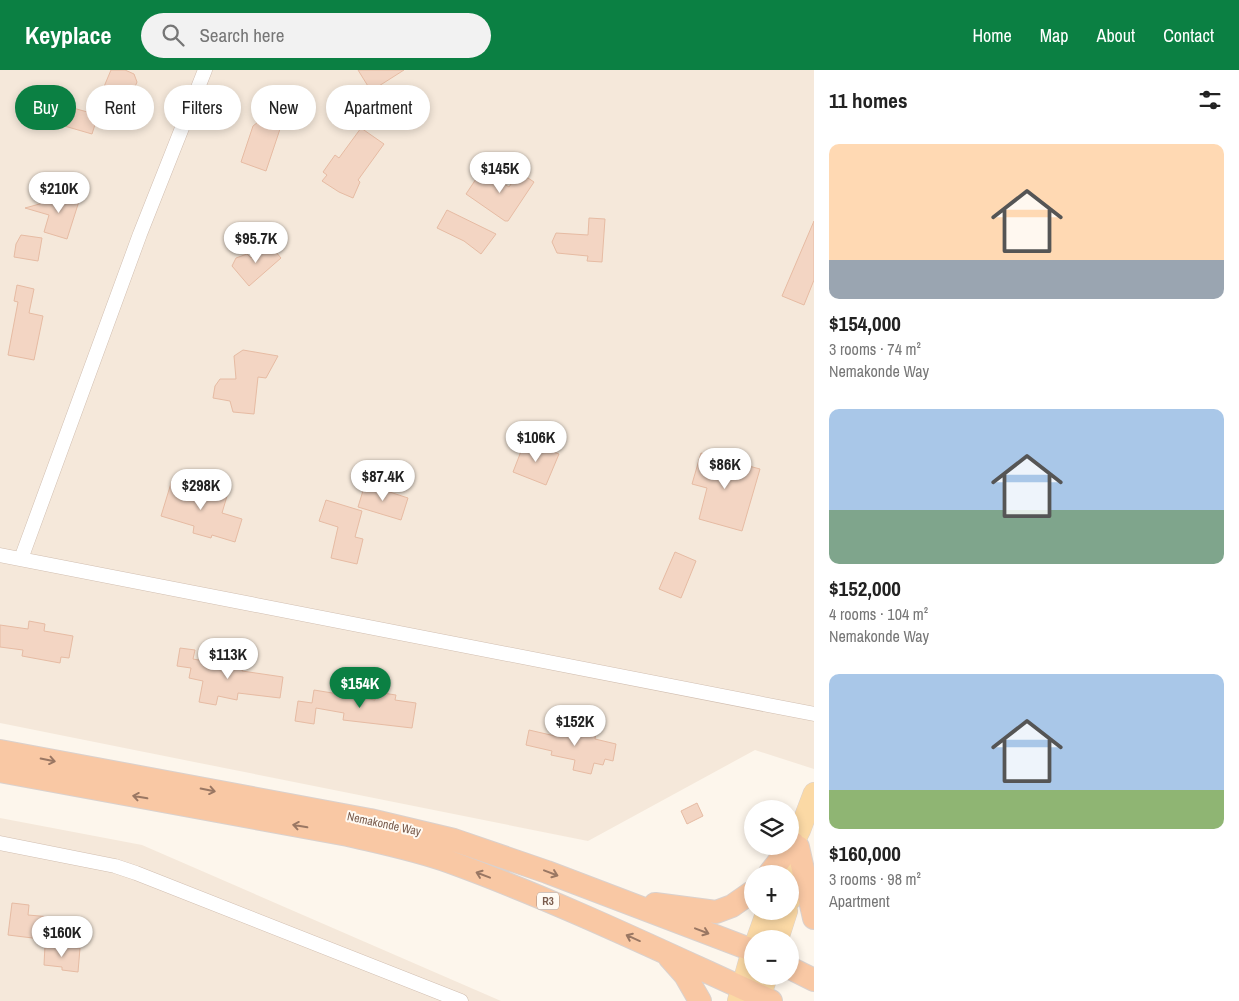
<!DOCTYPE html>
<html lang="en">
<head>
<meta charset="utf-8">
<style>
	:root { --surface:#fff; --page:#f2f2f2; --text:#222; --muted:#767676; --accent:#0b8043 }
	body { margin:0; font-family:"Archivo Narrow",sans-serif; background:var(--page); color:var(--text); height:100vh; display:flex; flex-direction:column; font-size:19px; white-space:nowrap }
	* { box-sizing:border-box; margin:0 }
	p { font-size:16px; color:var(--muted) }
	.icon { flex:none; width:28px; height:28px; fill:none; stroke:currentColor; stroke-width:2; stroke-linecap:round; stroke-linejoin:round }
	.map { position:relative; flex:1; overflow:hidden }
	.sheet { display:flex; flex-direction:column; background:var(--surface); width:425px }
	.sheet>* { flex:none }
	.top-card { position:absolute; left:15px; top:15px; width:475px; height:45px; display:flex; gap:10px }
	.tools { position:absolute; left:744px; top:730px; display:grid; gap:10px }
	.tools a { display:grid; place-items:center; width:55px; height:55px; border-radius:50%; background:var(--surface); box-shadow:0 2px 8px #0003; font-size:25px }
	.price { position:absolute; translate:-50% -42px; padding:0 11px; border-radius:18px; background:#fff; color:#222; font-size:16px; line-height:32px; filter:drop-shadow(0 1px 2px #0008) }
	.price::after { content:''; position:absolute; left:50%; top:30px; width:15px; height:11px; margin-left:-8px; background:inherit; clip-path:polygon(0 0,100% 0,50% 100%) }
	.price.selected { background:var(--accent); color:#fff }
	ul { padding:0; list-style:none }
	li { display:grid; align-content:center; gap:10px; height:265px; padding:0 15px }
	li span { display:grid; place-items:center; height:155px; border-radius:10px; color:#555 }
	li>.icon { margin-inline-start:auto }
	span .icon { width:90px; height:90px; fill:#fffc; stroke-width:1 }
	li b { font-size:21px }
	h2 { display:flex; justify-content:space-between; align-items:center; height:60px; padding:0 15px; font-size:21px }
	.tag { padding:0 18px; border-radius:22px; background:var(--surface); box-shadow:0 2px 8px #0003; font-size:18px; line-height:45px }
	.tag.selected { background:var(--accent); color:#fff }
	header { display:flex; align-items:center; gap:30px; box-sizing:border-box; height:70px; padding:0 25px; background:var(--accent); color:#fff }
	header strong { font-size:24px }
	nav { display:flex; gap:28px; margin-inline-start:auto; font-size:18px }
	.search { width:350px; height:45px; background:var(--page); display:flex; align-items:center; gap:12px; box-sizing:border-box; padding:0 18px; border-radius:28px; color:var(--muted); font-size:19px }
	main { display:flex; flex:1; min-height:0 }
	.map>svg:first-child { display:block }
	.residential { fill:#f5e8da }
	.building { fill:#f3d5c3; stroke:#e6bba3 }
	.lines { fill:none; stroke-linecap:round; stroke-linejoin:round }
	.minor-casing { stroke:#d1beb0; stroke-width:15 }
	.primary-casing { stroke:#dad1cd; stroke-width:22 }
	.trunk-casing { stroke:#dad1cd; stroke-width:24 }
	.minor { stroke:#fff; stroke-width:14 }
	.primary { stroke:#fbd9a5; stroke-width:21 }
	.trunk { stroke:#f9c8a4; stroke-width:22 }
	.oneway { stroke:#9a7763 }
	.labels { text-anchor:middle; stroke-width:4; stroke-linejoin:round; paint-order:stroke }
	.shield { fill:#fffaf3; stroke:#a28b7f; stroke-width:1 }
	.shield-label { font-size:11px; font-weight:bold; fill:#7a5c4d }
	.street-label { font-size:12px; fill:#7a5c4d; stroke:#fffaf3 }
</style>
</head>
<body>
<header>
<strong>Keyplace</strong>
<div class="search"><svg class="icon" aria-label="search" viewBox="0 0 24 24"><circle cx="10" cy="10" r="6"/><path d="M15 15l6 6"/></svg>Search here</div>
<nav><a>Home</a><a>Map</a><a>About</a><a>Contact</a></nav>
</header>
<main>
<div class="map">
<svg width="814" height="931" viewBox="0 0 814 931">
	<rect width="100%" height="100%" fill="#fdf6ec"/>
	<path class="residential" d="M0,0H814V699L755,680L588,771L0,653Z
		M0,748L142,775L501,931H0Z"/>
	<path class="building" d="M111,0H125L134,4L137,12L124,43L95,38Z
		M358,0H404L371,21Z
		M66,36L98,45L92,64L61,55Z
		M258,52L280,59L266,101L241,92L253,56Z
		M361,58L384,74L358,110L360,112L353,128L339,122L322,111L327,105L323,102L335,85L339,88Z
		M482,100L509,117L519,102L534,112L508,151H505L466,124Z
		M57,122L80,128L67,169L44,162L49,145L25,138L54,130Z
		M447,140L496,164L481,184L464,171L437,158Z
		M589,148L605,149L602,192L587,191L588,186L557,183L552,172L556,163L588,165Z
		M814,151V210L804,235L782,226Z
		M21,165L42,168L38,191L14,187L16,174Z
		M268,173L281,188L249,216L232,196L236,188L247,184L251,188Z
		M17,215L34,219L29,243L43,246L34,290L8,285L18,232L14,231Z
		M243,280L278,286L266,308L258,307L254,344L233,342L230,331L213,328L215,316L220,309H236L234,286Z
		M525,371L559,384L546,415L513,402Z
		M701,383L760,399L742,461L699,449L707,418L692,414Z
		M172,410L227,426L222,443L242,449L235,472L212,465L211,468L193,463L194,456L161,446Z
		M365,414L408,428L401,450L358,437Z
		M326,430L362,441L355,467L363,469L357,494L331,488L338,457L319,451Z
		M675,482L696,491L681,528L659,519Z
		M29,551L45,554L44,561L73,566L69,588L61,587L60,593L22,586L23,580L0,577V555L28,559Z
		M180,578L195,580L193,589L243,598L242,601L283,607L280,628L238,623L237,630L218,626L216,635L199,632L203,611L189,608L191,598L177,596Z
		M314,620L375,630L376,622L396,625L395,630L416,633L412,658L343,650L344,643L316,638L314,654L295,651L298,631L312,633Z
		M574,656L596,661L595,669L616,674L613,691L605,689L603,695L594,693L591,704L573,700L575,690L551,685L552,681L526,675L529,660L555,666L556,660L572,663Z
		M697,733L703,746L687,754L681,741Z
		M12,833L29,835L28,845L51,847L49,870L8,865Z
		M45,875L80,878L78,902L62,900V897L44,895Z"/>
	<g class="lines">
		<defs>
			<path id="minor" d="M0,485L814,644
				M21,489L140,164L205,0
				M0,773L115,796L136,803L461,931"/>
			<path id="primary" d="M785,790L800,760L814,723
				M790,830L798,783
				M757,869L767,841
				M778,869L787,841
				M738,931L752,881
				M759,931L767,906"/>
			<path id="trunk" d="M0,681L370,750L454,770L547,802L752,880
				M0,701L348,765C382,773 417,780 450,792C560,832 665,883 771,931
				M798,777L814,848
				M769,804L793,773
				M655,834L716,842L732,836L752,822
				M669,887L685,905L700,931
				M790,898L814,910"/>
		</defs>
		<use href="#minor" class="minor-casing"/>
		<use href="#primary" class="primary-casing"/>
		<use href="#trunk" class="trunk-casing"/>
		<use href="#minor" class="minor"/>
		<use href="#primary" class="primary"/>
		<use href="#trunk" class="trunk"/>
	</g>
	<defs><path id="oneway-shaft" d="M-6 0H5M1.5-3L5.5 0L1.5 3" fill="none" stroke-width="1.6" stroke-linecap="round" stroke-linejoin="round" transform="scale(1.25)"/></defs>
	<g class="oneway">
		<use href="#oneway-shaft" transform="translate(48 690) rotate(11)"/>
		<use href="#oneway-shaft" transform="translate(208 720) rotate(11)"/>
		<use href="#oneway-shaft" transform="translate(140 727) rotate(-170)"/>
		<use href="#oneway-shaft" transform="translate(300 756) rotate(-170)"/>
		<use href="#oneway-shaft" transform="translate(551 803) rotate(21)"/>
		<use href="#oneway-shaft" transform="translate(483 805) rotate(-159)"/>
		<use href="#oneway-shaft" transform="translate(702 861) rotate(21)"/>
		<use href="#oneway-shaft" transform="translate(633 868) rotate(-156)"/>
	</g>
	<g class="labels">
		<rect class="shield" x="537" y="822.5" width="22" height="17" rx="4"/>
		<g class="shield-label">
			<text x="548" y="835">R3</text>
		</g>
		<g class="street-label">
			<text transform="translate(384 754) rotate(12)" y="4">Nemakonde Way</text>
		</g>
	</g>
</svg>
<div class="tools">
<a><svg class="icon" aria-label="layers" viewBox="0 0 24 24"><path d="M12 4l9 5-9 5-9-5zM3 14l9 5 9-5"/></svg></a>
<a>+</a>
<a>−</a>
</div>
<b class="price" style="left:500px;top:124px">$145K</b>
<b class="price" style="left:59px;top:144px">$210K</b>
<b class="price" style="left:256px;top:194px">$95.7K</b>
<b class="price" style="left:536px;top:393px">$106K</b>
<b class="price" style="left:725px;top:420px">$86K</b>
<b class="price" style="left:383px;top:432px">$87.4K</b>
<b class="price" style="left:201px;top:441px">$298K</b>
<b class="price" style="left:228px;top:610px">$113K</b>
<b class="price selected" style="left:360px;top:639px">$154K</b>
<b class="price" style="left:575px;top:677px">$152K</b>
<b class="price" style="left:62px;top:888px">$160K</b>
<div class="top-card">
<a class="tag selected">Buy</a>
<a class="tag">Rent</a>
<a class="tag">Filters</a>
<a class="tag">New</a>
<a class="tag">Apartment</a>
</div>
</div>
<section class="sheet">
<h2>11 homes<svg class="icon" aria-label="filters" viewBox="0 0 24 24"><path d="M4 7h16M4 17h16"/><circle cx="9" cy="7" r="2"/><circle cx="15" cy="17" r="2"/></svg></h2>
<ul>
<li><span style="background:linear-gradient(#ffd9b3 75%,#9aa5b1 0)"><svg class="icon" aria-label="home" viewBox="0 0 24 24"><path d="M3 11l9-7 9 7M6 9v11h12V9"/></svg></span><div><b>$154,000</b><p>3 rooms · 74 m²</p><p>Nemakonde Way</p></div></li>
<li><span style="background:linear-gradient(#a9c7e8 65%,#7fa58c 0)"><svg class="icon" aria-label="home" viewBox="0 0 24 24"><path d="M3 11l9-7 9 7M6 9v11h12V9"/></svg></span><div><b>$152,000</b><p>4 rooms · 104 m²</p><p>Nemakonde Way</p></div></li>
<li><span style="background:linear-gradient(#a9c7e8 75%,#8fb573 0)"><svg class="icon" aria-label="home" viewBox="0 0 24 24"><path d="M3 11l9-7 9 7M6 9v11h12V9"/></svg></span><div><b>$160,000</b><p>3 rooms · 98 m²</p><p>Apartment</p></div></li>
</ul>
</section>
</main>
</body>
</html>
